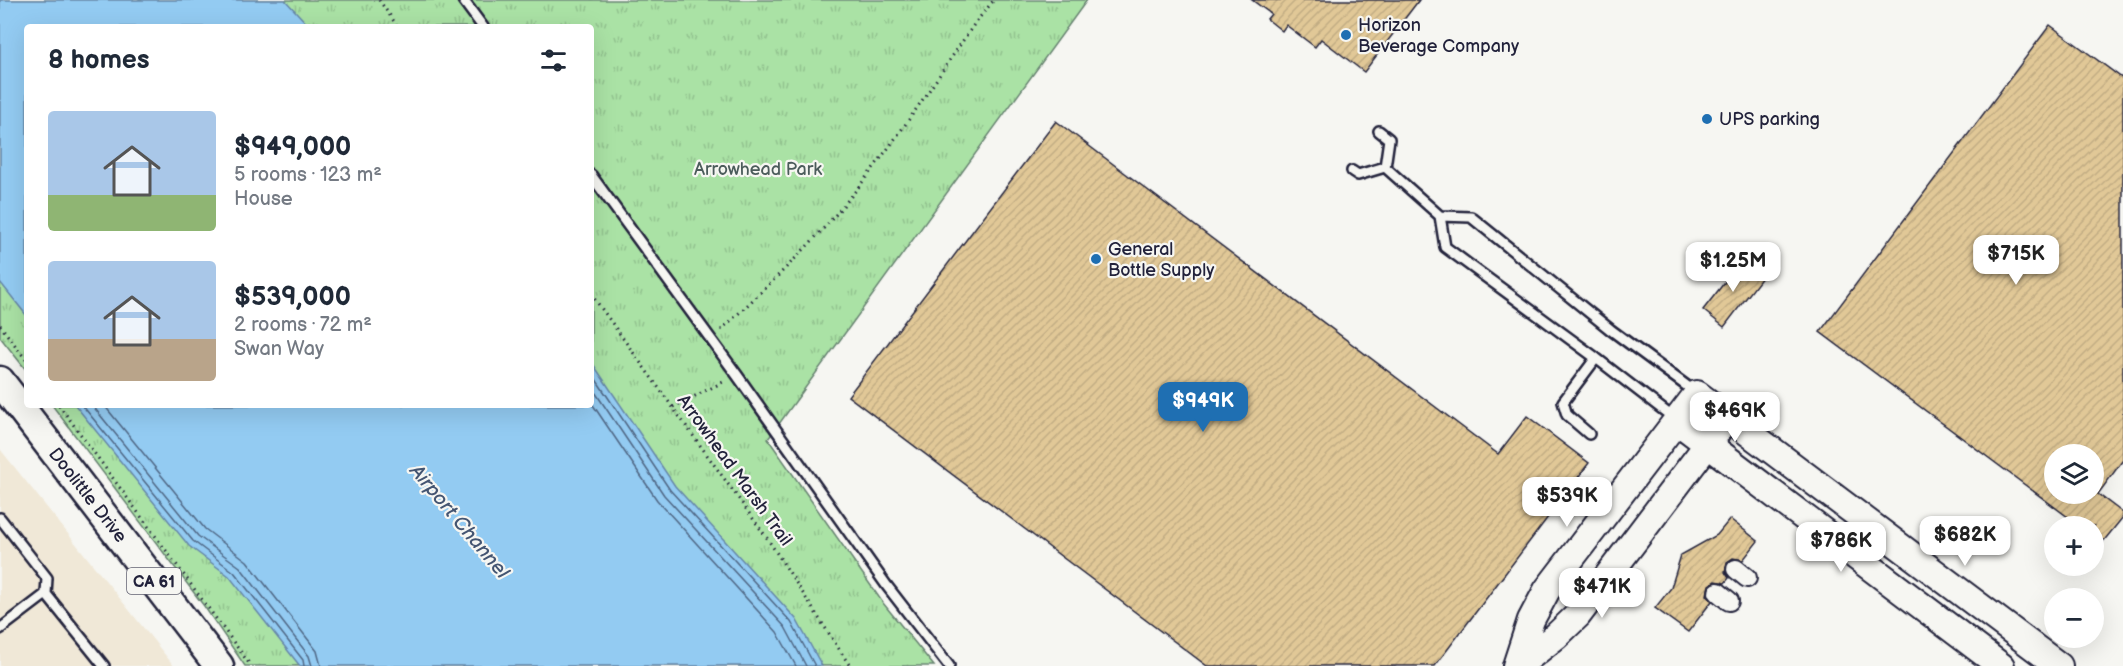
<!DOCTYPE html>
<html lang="en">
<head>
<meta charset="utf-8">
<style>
	:root { --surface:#fff; --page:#f2f2f3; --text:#1f2937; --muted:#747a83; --accent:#1f6fb2 }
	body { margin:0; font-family:"Balsamiq Sans",sans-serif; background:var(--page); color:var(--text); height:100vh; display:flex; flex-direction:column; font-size:22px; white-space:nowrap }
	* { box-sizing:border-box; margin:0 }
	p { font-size:20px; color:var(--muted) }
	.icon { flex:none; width:33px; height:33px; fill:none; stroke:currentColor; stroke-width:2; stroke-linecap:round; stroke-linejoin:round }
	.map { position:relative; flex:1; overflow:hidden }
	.panel { position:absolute; left:24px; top:24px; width:570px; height:384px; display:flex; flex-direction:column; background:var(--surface); border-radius:6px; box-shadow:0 6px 24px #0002 }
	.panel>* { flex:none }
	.fabs { position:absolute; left:2044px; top:444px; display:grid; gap:12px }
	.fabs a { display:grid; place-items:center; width:60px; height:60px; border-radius:50%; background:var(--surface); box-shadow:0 6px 24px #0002; font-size:30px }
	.price { position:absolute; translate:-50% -51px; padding:0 14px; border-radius:12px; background:#fff; color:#222; font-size:20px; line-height:39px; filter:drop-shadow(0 2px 3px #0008) }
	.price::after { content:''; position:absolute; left:50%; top:36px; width:18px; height:14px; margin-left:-9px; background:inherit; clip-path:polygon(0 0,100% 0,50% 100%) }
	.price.active { background:var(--accent); color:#fff }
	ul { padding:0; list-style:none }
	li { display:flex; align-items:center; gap:18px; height:150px; padding:0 24px }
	li span { display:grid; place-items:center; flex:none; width:168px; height:120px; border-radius:6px; color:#555 }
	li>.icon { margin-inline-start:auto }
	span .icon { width:72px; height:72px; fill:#fffc; stroke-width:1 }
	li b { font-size:26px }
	h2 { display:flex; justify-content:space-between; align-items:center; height:72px; padding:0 24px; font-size:26px }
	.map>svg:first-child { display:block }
	.built { fill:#f0e8d7 }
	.park { fill:url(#park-tufts); stroke:#668270; stroke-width:1.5 }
	.water { fill:#93cbf2; stroke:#6687a9; stroke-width:1.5 }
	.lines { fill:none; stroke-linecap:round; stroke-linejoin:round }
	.shore { stroke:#4f6684; stroke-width:1.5 }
	.building { fill:url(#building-hatch); stroke:#22223b; stroke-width:1.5; fill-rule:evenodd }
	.lane-casing { stroke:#22223b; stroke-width:14 }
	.street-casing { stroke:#22223b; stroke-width:22 }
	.secondary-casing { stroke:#22223b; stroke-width:30 }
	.primary-casing { stroke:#22223b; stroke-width:33 }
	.path { stroke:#22223b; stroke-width:3; stroke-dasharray:1.5 4.5; stroke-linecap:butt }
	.lane { stroke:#f6f6f2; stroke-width:9 }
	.street { stroke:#f6f6f2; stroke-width:18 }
	.secondary { stroke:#f6f6f2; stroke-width:26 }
	.primary { stroke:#f6f6f2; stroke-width:28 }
	.poi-dot { fill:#1f6fb2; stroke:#f6f6f2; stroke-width:2 }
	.labels { text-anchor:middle; stroke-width:4.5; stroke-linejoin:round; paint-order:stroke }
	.shield { fill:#f6f6f2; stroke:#626272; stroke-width:1.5 }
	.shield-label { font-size:16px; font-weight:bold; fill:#22223b }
	.poi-label { font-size:18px; fill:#22223b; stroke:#f6f6f2; text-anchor:start }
	.park-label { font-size:18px; fill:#4b5c5b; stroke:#f6f6f2 }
	.street-label { font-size:18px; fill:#22223b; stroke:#f6f6f2 }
	.water-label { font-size:20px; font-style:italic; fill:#445572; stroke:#f6f6f2 }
</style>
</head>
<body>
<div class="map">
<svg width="2123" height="666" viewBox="0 0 2123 666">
	<defs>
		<pattern id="park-tufts" width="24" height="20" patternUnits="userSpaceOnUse" patternTransform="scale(1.5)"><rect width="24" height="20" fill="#aae2a5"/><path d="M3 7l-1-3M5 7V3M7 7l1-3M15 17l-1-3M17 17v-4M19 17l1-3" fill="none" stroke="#92c28f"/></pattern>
		<pattern id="building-hatch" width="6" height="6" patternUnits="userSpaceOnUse" patternTransform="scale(1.5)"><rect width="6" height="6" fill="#e1c897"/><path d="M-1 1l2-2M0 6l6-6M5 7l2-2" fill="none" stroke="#c1ac83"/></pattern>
	</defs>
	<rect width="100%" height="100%" fill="#f6f6f2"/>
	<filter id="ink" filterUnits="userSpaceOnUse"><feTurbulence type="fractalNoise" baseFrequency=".0167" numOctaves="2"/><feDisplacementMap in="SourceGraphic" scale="12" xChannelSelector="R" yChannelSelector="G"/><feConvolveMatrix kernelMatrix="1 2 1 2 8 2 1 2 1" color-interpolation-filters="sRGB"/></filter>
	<g filter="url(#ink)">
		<path class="built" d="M0,449L154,641L174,666H0Z"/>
		<path class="park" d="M0,0H1087L768,439L883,603L934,666H245L204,606L52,405H591V27H27V371L0,337Z"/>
		<path class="water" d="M0,0H285L310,27H27V316L0,282Z
			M591,361L675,486L796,619L822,666H300L229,576L189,546L75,405H591Z"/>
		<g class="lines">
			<path class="shore" d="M591,372L670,490L791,622L815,666
				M591,386L664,495L785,627L806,666
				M591,402L657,500L777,632L796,666
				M82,405L193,541L234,572L303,660L304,666
				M92,405L198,536L240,567L309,656L312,666
				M104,405L205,529L247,561L317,651L321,666"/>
		</g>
		<path class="building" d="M1252,0H1419L1364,72L1321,39L1315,47L1286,25L1282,31L1267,19L1271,14Z
			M2050,25L2123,79V460L2098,494L2123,513V517L2102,543L2094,537V526H2080L1820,332ZM2055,454H2094V494H2055Z
			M1056,121L1498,454L1527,416L1589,463L1435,666H1207L848,396Z
			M1742,260L1763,276L1724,327L1703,310Z
			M1730,519L1758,541L1743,560L1733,558L1727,562L1725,572L1729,578L1725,583L1715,581L1709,585L1707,595L1712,601L1688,632L1655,608L1671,588L1681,555L1717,535Z"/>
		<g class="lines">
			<defs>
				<path id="lane" d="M463,0L483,27
					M1385,167L1440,216
					M1352,171L1358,175L1385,167L1389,139L1379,131
					M591,175L737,375L887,586L949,666
					M1675,419L1596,358L1445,247L1440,216L1471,217L1611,330L1695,392
					M1589,434L1567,415L1563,402L1596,358
					M0,518L47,578L46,594L104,666
					M0,629L46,594"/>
				<path id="street" d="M1736,569L1747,578
					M1718,592L1729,601"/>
				<path id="secondary" d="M1677,421L2001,666
					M1516,666L1531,620L1547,590L1697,394L2059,666
					M1518,666L1556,636L1578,615L1717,432"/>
				<path id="primary" d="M0,381L219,666"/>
			</defs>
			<use href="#lane" class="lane-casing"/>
			<use href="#street" class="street-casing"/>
			<use href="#secondary" class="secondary-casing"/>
			<use href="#primary" class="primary-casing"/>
			<path class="path" d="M379,0L398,27
				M591,294L767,538L850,666
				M0,325L27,361
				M721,330C758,295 796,260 830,221C884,160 929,90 975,23L994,0
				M59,405L251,666
				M673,407L725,381"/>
			<use href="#lane" class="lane"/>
			<use href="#street" class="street"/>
			<use href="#secondary" class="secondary"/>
			<use href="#primary" class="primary"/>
		</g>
	</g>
	<g class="poi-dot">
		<circle cx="1346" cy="35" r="6"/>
		<circle cx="1707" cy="119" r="6"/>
		<circle cx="1096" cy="259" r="6"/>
	</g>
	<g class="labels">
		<rect class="shield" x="127" y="568" width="54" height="26" rx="4.5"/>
		<g class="shield-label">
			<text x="154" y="587">CA 61</text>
		</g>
		<g class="poi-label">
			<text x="1358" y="31">Horizon<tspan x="1358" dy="21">Beverage Company</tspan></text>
			<text x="1719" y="125">UPS parking</text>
			<text x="1108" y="255">General<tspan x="1108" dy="21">Bottle Supply</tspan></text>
		</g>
		<g class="park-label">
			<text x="758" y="175">Arrowhead Park</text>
		</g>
		<g class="street-label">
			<text transform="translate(735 470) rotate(54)" y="6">Arrowhead Marsh Trail</text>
			<text transform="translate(88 495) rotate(52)" y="6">Doolittle Drive</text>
		</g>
		<g class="water-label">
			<text transform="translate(460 521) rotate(50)" y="7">Airport Channel</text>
		</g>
	</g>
</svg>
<div class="fabs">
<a><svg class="icon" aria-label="layers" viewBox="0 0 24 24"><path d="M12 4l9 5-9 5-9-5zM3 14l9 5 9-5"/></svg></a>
<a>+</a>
<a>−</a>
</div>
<b class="price" style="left:2016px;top:286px">$715K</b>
<b class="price" style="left:1733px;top:293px">$1.25M</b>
<b class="price active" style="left:1203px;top:433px">$949K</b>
<b class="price" style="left:1735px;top:443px">$469K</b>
<b class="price" style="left:1567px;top:528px">$539K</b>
<b class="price" style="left:1965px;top:567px">$682K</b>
<b class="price" style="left:1841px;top:573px">$786K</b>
<b class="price" style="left:1602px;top:619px">$471K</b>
<section class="panel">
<h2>8 homes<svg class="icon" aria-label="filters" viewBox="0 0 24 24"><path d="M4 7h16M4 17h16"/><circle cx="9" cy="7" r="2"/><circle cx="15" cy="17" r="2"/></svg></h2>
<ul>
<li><span style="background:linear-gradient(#a9c7e8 70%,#8fb573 0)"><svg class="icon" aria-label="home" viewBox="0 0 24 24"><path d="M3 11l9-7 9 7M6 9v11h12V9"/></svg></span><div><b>$949,000</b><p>5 rooms · 123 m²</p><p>House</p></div></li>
<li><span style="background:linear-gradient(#a9c7e8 65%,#b9a48a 0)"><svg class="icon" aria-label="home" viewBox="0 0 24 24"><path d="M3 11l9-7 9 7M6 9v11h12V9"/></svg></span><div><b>$539,000</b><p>2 rooms · 72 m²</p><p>Swan Way</p></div></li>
</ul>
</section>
</div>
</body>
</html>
